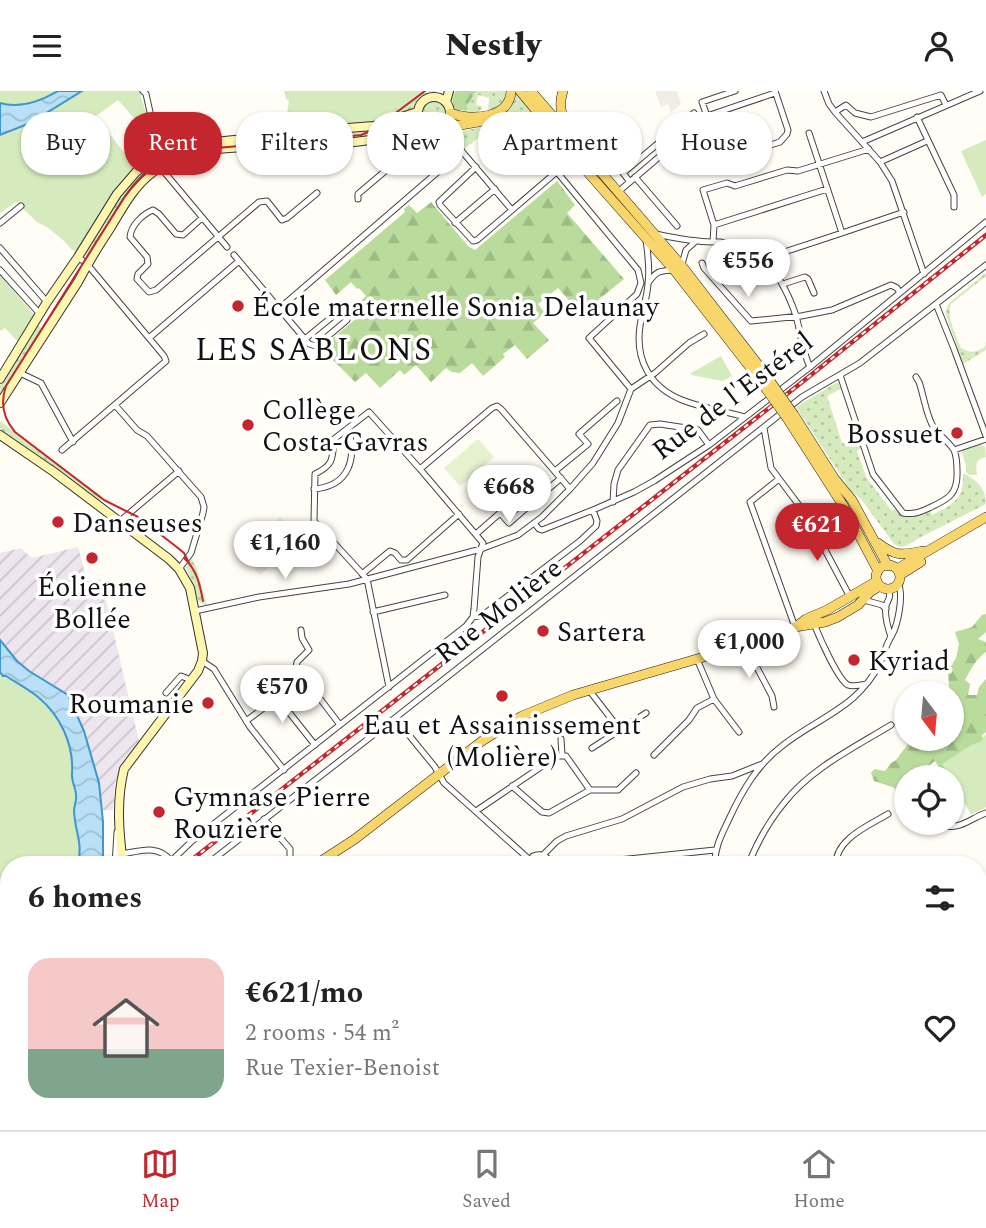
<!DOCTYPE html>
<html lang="en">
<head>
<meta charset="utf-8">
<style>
	:root { --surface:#fff; --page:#f6f6f6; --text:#222; --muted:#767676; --line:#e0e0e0; --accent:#c4262e }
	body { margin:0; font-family:Spectral,serif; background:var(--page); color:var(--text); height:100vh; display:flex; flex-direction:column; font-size:26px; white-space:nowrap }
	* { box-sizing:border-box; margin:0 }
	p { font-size:23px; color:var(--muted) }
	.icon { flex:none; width:38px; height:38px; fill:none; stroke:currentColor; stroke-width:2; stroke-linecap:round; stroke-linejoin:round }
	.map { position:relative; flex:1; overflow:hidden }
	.side { position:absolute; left:0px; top:765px; width:987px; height:275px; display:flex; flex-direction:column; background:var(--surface); border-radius:28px 28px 0 0; box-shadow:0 2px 5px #0004 }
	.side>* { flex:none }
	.banner { position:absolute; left:21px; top:21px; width:945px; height:63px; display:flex; gap:14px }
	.needle { width:46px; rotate:164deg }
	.fabs { position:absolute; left:894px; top:590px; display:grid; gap:14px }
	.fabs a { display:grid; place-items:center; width:70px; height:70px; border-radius:50%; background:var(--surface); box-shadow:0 2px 5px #0004; font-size:35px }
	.price { position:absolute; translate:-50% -60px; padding:0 16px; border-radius:24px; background:#fff; color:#222; font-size:23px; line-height:46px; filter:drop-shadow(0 2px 4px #0008) }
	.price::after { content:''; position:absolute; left:50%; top:42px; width:21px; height:16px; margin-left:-10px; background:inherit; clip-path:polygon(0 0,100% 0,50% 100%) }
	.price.active { background:var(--accent); color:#fff }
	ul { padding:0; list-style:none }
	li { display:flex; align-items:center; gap:21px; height:175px; padding:0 28px }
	li span { display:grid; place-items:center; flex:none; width:196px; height:140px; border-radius:21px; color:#555 }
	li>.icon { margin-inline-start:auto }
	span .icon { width:84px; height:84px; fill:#fffc; stroke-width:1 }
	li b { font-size:30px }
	h2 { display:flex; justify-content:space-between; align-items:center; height:84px; padding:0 28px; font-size:30px }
	.pill { padding:0 24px; border-radius:28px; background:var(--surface); box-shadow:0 2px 5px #0004; font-size:24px; line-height:63px }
	.pill.active { background:var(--accent); color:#fff }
	header { display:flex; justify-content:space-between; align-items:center; height:91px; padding:0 28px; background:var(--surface); font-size:32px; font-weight:800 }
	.dock { display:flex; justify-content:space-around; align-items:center; height:98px; border-top:2px solid var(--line); background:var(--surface); font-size:19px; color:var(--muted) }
	.dock a { display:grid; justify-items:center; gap:4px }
	.dock .active { color:var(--accent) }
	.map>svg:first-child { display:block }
	.industrial { fill:url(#industrial-furrows) }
	.grass { fill:url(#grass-dots) }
	.forest { fill:url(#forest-firs) }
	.park { fill:#d5ebbd }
	.pitch { fill:#e6f2cf }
	.plaza { fill:#f1ede2 }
	.water { fill:url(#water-waves); stroke:#3f96cf; stroke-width:2 }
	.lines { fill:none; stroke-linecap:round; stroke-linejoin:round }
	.street-casing { stroke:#444; stroke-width:7 }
	.secondary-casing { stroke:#333; stroke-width:10 }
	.primary-casing { stroke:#222; stroke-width:10 }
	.street { stroke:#fff; stroke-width:5 }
	.secondary { stroke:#fff6b0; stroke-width:8 }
	.primary { stroke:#f9d66b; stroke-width:9 }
	.tram { stroke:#c4262e; stroke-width:2 }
	.rail-casing { stroke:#c4262e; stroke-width:4.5 }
	.rail { stroke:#fff; stroke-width:2; stroke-dasharray:5; stroke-linecap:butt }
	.primary-bridge-casing { stroke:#222; stroke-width:10; stroke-linecap:butt }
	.primary-bridge { stroke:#f9d66b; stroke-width:9 }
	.poi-dot { fill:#c4262e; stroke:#fff; stroke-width:2.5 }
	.labels { text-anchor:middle; stroke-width:7; stroke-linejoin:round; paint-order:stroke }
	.poi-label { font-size:28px; fill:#111; stroke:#fff; text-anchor:start }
	.street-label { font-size:28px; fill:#111; stroke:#fff }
	.quarter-label { font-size:32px; letter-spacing:2px; fill:#111; stroke:#fff }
</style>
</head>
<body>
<header><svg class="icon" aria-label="menu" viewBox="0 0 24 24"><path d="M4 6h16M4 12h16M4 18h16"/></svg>Nestly<svg class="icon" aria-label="person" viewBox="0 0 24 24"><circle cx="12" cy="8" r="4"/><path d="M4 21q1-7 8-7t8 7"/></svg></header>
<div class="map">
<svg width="986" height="1039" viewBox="0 0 986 1039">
	<defs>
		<pattern id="industrial-furrows" width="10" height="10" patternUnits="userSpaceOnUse" patternTransform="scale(1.75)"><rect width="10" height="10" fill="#eee6ef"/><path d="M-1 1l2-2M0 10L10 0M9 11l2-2" fill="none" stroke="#cbc4cc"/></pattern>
		<pattern id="grass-dots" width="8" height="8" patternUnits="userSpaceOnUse" patternTransform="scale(1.75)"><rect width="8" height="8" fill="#d5ebbd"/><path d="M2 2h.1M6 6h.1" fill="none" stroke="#b6c8a1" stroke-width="1.8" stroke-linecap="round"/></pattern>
		<pattern id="forest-firs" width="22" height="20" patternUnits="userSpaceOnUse" patternTransform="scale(1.75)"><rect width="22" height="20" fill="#b9dc9c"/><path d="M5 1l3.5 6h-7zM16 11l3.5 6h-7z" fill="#9ebc85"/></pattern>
		<pattern id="water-waves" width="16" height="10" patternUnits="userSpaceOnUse" patternTransform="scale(1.75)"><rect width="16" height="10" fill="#b9e0f7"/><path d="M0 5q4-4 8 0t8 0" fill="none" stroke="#9ebfd3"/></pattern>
	</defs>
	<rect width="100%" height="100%" fill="#fffdf5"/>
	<path class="industrial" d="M78,456L87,490L101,488L139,650L122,673L115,692L113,719H102L101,704L92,667L84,640L68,604L29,580L17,570L0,549V462L21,457L32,467Z"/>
	<path class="grass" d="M419,0H427L422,5L429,0H438L424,4L417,11L414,17L407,22L381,29Z
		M452,0H507L503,16L488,20L489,7L478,4L476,14L481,15L482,18C473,26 465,24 455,19L450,7Z
		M513,0H516L544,35L527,26L451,32L453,26C467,33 484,26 498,23Z
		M422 21a12 12 0 1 1 24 0a12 12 0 1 1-24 0Z
		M407,27L411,37L350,49L349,39Z
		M492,33C484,44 472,51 462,60L448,44Z
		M150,74L154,77L88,165H86L84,161L106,124L129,93Z
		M986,182V185L951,213C946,226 956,244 961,257C970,262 976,262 985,256L986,251V259L963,273L945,221L949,212Z
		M36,233L44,239L0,310V294Z
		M838,292L841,298L827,305L842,352L858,348L861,357L857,360L866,386L892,420L897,416L903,422L929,417L932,424C953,413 964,409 963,383H965C977,390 986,397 986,413L919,447L906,455L900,456L894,453L861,408L851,400L796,316L834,293Z
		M0,330L103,406L99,411L0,340Z
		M191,467L196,475L207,514L200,512C193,502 192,488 186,476Z"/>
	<path class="forest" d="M456,0H476L465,18L458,20C451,14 452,8 456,0Z
		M557,90L575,114L567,122L624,188L581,223L558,197L538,213L545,222L533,232L549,249L527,268L515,254L503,263L505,266L483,285L472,272L460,282L452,281L446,277L431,291L416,274L404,284L400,279L380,297L366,282L355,291L321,257L358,226L351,218L366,205L359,197L357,198L351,191L336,204L325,189L405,121L404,118L409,114L417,122L431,111L468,155L475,159Z
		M986,523V541L978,548L986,551V561C977,567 970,579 965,589L970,593L968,604H977L979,596L986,588V641L982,644V647L986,644V716L971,723L962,707L960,708L952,697V686H945L935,670L926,677L927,684L924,686H906V694L903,696L905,701L900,703H896L895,697L874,690L871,682L874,678L885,680L891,672L896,669L908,653L913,656L925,648H952V602H947L949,597L948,580L956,567L959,553L955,541L972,536L982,524Z"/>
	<path class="park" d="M0,0H146L140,3L149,31L141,35L118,9L96,25L135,76L114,101L76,160L72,159L64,150L47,136L37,131L16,111L0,122Z
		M284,0H420L378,31L302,37L284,39L289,10L286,8Z
		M986,49V103L982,106L961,60Z
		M0,184L37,227L20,253L5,237L1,240L0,239Z
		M721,265L732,285L723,290L691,284V282Z
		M980,353L985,356L986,366C974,369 976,374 977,384H970L966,381V374L961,359Z
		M0,566L65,613L92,773L9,774V859L0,862Z
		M986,644V716L971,723L952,690V686H950L942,673L971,654L982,650L984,645Z
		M221,1031H274L266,1039H225Z
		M858,1031H976L986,1032V1039H859Z"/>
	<path class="pitch" d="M478,348L494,366L460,395L444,377Z"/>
	<path class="plaza" d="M655,0H677L681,13L671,22L668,13L661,16Z
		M280,426L300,449L260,484L240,462Z"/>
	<path class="water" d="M58,0H82L30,32L0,44V12C20,18 41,10 58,0Z
		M0,549L17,570L29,580L68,604L84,640L99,692L103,731V773H78C83,750 75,742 74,720C74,714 77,709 76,704C76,697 71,690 72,683C74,654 61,625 38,606C28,598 17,592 6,585H3L0,581Z"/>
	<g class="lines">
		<defs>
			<path id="street" d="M143,0L146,3L152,30L160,76L227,156
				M824,0L829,13L835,21L880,71L892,90L924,183
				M835,21L846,14L855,22L871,26L941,4L946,14
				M707,25L702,11L735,0
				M917,26L954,104V116
				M444,34L448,44L512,119
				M437,38L447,42
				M809,42L842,142L904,121
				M862,51L980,0
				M674,53L693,74L701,76L780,51L787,43L788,39L775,0
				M880,71L927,50
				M476,76L439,111L440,114L473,150L477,149L567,72L580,75
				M557,81L638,179L641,192L637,203L589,247L631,298
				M635,86L677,135
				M630,91L623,82L694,22L701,30
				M618,101L707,25L775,2
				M358,108V103L416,54L422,53L443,77
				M202,127L183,144L176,143L159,123L153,119C143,123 131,134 130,146L147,166L148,173L138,183L137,188L149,201L156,199L259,111L267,110L282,129L287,127L317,102
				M0,132L21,115
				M455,132L495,98
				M714,134L827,98
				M656,143C670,146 684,149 698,150C705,151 713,151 720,151C762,156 780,182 794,219C801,238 801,258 810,276
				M646,149C648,163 650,178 648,193C647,207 642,221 640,235C635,269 650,296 682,309C702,317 724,320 745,326
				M713,151L714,134L703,99L727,92L735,95L787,79L798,80L869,58
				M0,157L47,211
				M234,164L309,253L316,255L347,229L348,225L345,220L338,221L305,248
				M763,168L842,142
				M702,172L704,177L751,230L801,225L832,219L891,194L897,197L900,202
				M682,173L686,159L696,150
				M0,179L40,223
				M648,192C657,179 660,180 674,179
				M783,193L805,186L808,188L814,202
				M936,213L954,258L986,345
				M280,217L462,60
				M149,247L239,170
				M20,282L41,292L73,351
				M840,284L873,383L903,422C913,424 920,421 929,417C949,408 958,403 957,380C957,372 957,366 954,359L986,348
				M916,286L919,291C924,305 926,325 934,337C940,345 948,350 954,359
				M115,314L137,339L147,345L201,406L204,416L203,422L191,462L179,478
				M764,337L771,377L807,425L850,506
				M62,359L166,270L164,265L87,173L78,166
				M420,378L492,317L497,315L501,318L570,398
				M555,380L588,353L579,343L617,310
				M779,388L750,411L795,536
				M314,398C350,395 357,367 348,337
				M613,411L614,393L618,379L650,334L660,333L693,338L698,339L709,354
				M119,431L179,380
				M534,432L539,438L542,439L593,419L634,401L654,390L709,354L810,276L986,131
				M476,443L500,422L509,432L561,387
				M362,483L390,460L395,462L401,469H407L459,423
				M367,488L389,596
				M888,498C892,507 888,507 886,515C884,524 888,537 891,546
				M864,509L882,514L886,518
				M195,520L259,506L349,493L481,458L518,444L542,426L570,398L593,372L618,332L631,298L655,282L689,252L704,243
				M373,521L445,504
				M473,526L483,524L580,450L596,435L597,430L593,419
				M814,533C819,545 838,589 848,594C853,596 861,594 866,593
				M301,539L302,547L309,559L297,571L296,576L340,634
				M745,554L772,605L774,616
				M202,570L214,578L250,636L284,679
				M589,599L620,639
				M166,602L181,585L191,589
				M714,608L739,641
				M395,627L435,676L444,692L530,769
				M246,630L273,610H280L315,654
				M561,648L562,664
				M592,657L646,622
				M654,664L689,629L697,617L714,608L697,568
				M590,699H618L636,682
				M476,720L557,665H566L590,699L549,722L542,721L512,695
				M264,728L290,758V765
				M945,732L947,735C961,738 973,726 986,722
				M122,763C140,760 159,753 171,770
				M543,764L557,750L566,745L622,728L683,696L710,688L732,685L762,673
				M115,774L117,741
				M167,774L192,750L466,535L473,526L474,518L478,466L483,452L420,378L369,321L334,348C332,367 335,373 315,383L314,430L367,488
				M206,774L395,627L802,306L860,272L986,174
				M528,774L533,765C542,762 548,765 551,774
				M552,774L590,772L715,759
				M715,774C714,757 722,743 729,728C742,700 757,674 782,655C804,637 831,626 853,607C863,598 873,586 879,574C884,564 886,553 892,544C898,533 904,504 898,492
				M748,774C757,752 769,730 784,712C810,678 855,656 891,634
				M836,774C835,748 870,734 888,723
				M978,805L986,806
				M978,839L982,844L986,866
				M978,884L986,883
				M0,908L9,901
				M978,912L986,910
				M978,1001L986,1004
				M0,1031L5,1039
				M215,1031L219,1039
				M381,1031L393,1039
				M475,1031L476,1039
				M786,1031L788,1039
				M67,1037L78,1031
				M183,1039L194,1031
				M274,1039L282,1031
				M323,1039L330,1031
				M563,1039L572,1031"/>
			<path id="secondary" d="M418 22a16 16 0 1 1 32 0a16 16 0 1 1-32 0Z
				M446,11L449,0
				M0,288L47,211L78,166L117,103L136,81L158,64L186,55L205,52L272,45L295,41L374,35L417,21
				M0,312L78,191C88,172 99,154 111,136C123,116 134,95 153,81C191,51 253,57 298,55C341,53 385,50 425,36
				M0,344L54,381L169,468L179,478L190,497L203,562L202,570L198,580L124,678C116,710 119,742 123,774"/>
			<path id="primary" d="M520,0L583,76L674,179L756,284
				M531,0L682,175L763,280
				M563,0C558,14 562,26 568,39
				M450,22C471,30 510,28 511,0
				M445,34C457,36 466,33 478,31C497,27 520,23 537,34C544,38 549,44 555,49
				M794,324L834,387L852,409L888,475
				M787,327L844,416L878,480
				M878,452C896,466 902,464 923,460
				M876 486a12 12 0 1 1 24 0a12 12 0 1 1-24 0Z
				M897,478L986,426
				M900,484L921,471
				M797,535L806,528L827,519L877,490
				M315,774L355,748L482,650L522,625L573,604L745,554L795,536L825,531L838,526L858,514L870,501L880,495
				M0,967L9,961"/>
		</defs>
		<use href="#street" class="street-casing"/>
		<use href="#secondary" class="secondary-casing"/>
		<use href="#primary" class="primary-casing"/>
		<use href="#street" class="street"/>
		<use href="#secondary" class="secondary"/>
		<use href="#primary" class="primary"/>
		<path class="tram" d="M184,467C197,479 200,494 203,510
			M189,472L184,462L178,457L138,426L104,409L15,341C3,327 0,312 6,295L124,107C143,81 161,67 194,59L361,44L373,39L425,0"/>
		<defs>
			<path id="rail" d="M185,774L801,292L986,144
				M0,918L9,912"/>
		</defs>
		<use href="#rail" class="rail-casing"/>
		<use href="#rail" class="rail"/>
		<defs>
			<path id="primary-bridge" d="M763,280L794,324
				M756,284L787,327"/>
		</defs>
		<use href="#primary-bridge" class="primary-bridge-casing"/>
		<use href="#primary-bridge" class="primary-bridge"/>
	</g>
	<g class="poi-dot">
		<circle cx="238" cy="215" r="7"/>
		<circle cx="248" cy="334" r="7"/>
		<circle cx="957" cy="342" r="7"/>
		<circle cx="58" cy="431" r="7"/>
		<circle cx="92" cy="467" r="7"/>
		<circle cx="543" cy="540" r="7"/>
		<circle cx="854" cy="569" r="7"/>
		<circle cx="502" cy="605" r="7"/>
		<circle cx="208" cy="612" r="7"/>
		<circle cx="159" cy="721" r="7"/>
	</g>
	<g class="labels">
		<g class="poi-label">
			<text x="252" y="225">École maternelle Sonia Delaunay</text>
			<text x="262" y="328">Collège<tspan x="262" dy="32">Costa-Gavras</tspan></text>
			<text x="943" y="352" text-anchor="end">Bossuet</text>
			<text x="72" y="441">Danseuses</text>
			<text x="92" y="505" text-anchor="middle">Éolienne<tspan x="92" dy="32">Bollée</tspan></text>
			<text x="557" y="550">Sartera</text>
			<text x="868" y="579">Kyriad</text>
			<text x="194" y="622" text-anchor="end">Roumanie</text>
			<text x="502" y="643" text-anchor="middle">Eau et Assainissement<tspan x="502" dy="32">(Molière)</tspan></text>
			<text x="173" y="715">Gymnase Pierre<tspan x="173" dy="32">Rouzière</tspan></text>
		</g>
		<g class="street-label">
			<text transform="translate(732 304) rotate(-37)" y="10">Rue de l'Estérel</text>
			<text transform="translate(498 519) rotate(-38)" y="10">Rue Molière</text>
		</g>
		<g class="quarter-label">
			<text x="314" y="269">LES SABLONS</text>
		</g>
	</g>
</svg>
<div class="fabs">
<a><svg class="needle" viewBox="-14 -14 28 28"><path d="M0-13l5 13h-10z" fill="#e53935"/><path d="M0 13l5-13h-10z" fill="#767676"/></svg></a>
<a><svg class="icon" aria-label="locate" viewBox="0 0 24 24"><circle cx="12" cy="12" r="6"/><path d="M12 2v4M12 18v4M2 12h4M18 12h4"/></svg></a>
</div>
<b class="price" style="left:748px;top:208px">€556</b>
<b class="price" style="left:509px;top:434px">€668</b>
<b class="price active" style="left:817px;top:472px">€621</b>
<b class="price" style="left:285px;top:490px">€1,160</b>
<b class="price" style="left:749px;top:589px">€1,000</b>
<b class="price" style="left:282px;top:634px">€570</b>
<div class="banner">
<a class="pill">Buy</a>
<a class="pill active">Rent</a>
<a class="pill">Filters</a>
<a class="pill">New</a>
<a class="pill">Apartment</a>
<a class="pill">House</a>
</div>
<section class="side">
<h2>6 homes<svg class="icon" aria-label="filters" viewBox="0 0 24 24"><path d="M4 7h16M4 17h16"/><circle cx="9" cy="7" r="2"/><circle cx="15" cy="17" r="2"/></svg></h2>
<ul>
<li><span style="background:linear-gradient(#f6c9c9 65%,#7fa58c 0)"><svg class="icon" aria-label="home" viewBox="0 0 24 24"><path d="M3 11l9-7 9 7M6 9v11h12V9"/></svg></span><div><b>€621/mo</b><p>2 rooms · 54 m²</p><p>Rue Texier-Benoist</p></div><svg class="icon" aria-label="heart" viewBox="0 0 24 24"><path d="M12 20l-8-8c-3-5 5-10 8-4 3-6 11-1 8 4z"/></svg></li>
</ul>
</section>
</div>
<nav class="dock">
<a class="active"><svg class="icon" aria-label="map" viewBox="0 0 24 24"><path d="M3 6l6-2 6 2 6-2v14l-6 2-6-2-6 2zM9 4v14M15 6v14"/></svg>Map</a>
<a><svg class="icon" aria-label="saved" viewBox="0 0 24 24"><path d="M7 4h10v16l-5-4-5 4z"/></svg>Saved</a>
<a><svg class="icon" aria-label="home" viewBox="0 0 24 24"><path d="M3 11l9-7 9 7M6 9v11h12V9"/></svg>Home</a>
</nav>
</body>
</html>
